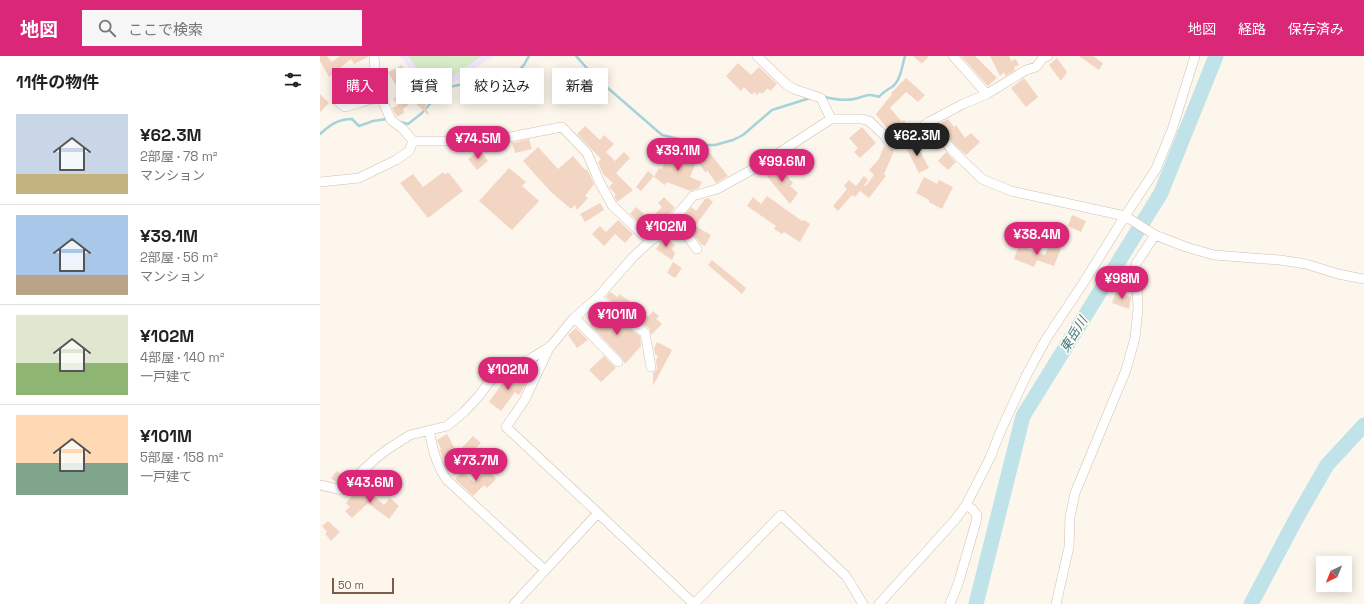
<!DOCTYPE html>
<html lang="ja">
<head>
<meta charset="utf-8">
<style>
	:root { --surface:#fff; --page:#f6f6f6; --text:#222; --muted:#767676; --line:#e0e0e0; --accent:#db2777 }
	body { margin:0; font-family:"Space Grotesk","Noto Sans JP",sans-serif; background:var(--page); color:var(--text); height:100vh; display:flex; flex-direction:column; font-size:15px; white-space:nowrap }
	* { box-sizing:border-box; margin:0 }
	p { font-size:13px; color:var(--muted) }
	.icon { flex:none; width:22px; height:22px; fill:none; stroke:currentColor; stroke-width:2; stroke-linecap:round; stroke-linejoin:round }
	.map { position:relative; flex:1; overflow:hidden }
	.details { display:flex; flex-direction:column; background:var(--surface); width:320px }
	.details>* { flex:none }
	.banner { position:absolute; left:12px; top:12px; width:380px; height:36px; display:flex; gap:8px }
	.needle { width:26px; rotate:223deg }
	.controls { position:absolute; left:996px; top:500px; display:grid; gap:8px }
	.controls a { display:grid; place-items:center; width:36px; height:36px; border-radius:0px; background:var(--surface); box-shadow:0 2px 10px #0003; font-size:20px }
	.scale { position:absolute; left:12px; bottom:10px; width:62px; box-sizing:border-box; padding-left:4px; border:2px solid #7a5c4d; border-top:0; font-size:11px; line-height:14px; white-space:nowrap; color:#7a5c4d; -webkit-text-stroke:3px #fffaf3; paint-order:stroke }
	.price { position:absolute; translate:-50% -34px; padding:0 9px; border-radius:14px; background:var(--accent); color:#fff; font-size:13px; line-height:26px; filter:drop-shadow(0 1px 2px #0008) }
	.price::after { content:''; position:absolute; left:50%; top:24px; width:12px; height:9px; margin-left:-6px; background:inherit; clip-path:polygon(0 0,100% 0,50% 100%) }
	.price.current { background:#222; color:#fff }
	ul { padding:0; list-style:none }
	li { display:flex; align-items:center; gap:12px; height:100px; padding:0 16px }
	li+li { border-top:1px solid var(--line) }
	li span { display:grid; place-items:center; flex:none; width:112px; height:80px; border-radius:0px; color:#555 }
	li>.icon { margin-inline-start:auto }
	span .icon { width:48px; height:48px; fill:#fffc; stroke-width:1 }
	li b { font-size:17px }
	h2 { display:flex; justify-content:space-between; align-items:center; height:48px; padding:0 16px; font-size:17px }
	.pill { padding:0 14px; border-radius:0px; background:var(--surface); box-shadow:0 2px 10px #0003; font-size:14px; line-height:36px }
	.pill.current { background:var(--accent); color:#fff }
	header { display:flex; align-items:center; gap:24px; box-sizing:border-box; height:56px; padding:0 20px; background:var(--accent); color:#fff }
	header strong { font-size:19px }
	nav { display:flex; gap:22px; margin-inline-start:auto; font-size:14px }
	.search { width:280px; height:36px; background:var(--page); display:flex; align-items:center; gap:10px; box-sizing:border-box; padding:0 14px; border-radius:0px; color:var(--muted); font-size:15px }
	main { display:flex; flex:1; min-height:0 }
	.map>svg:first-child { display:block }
	.education { fill:#f3e8fa }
	.green { fill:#d8ecc9 }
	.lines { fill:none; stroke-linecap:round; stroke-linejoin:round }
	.stream { stroke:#a5d3da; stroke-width:2.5 }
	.river { stroke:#bfe3e8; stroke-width:15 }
	.building { fill:#f3d5c3 }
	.minor-casing { stroke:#d1beb0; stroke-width:10 }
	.minor { stroke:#fff; stroke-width:9 }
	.labels { text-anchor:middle; stroke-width:3.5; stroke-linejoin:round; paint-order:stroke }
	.water-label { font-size:13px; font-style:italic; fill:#437c86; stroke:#fffaf3 }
</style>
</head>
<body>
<header>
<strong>地図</strong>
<div class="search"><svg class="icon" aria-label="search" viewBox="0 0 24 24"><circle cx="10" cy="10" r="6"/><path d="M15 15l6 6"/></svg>ここで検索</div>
<nav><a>地図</a><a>経路</a><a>保存済み</a></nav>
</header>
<main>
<section class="details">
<h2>11件の物件<svg class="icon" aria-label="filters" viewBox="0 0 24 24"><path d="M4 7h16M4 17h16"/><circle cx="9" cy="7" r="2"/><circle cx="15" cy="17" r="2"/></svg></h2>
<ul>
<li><span style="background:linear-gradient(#c9d6e8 75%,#c2b280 0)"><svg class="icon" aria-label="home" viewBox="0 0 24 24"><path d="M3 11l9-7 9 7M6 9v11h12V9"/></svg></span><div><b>¥62.3M</b><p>2部屋 · 78 m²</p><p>マンション</p></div></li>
<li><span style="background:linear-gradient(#a9c7e8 75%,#b9a48a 0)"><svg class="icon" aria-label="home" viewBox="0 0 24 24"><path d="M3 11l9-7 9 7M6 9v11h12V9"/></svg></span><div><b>¥39.1M</b><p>2部屋 · 56 m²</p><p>マンション</p></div></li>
<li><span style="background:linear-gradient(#dfe7d0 60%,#8fb573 0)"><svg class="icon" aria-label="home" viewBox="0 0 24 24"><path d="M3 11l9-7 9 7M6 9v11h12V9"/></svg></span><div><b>¥102M</b><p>4部屋 · 140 m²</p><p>一戸建て</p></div></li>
<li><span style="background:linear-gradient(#ffd9b3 60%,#7fa58c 0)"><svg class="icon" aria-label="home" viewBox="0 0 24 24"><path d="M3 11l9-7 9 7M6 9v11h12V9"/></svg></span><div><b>¥101M</b><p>5部屋 · 158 m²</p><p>一戸建て</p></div></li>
</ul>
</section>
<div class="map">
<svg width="1044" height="548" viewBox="0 0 1044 548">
	<rect width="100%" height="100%" fill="#fdf6ec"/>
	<path class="education" d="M80,0H174L112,40Z"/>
	<path class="green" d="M88,0H161L112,35Z"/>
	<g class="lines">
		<path class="stream" d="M256,0L274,20L342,79L384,89H395L413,84L423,79L452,54L490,42
			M502,40C512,43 524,45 534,43C547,40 546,37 559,41C563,36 567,34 572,31C581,24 582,10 585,0
			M80,66L88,68L102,57L122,34L125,32L197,16L204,9L209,0
			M0,78C10,69 18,63 32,63L39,70L53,65L67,63"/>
		<path class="river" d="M656,548L703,360L841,137L896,0
			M931,548L976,463L1007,409L1044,369"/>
	</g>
	<path class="building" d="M0,0H7L12,6L20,0H48V1L34,8L31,3L9,21L0,5Z
		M593,0H609L602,8Z
		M641,0H655L677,22L668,30Z
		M670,0H689L691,5L696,3L699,9L694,11L695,14L685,20L684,16L680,20Z
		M759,0H773L783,7L779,14Z
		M737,2L747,16L741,25L729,9Z
		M418,7L431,19L439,11L457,28L450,35L448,32L442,38L440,36L437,39L434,36L432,39L424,31L421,35L406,20Z
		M82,9L91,28L78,33L68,16Z
		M586,22L605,39L598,46L586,36L570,52L582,66L584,64L589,73L574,82L569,76L570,74L569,75L556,58L572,38L571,37Z
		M704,22L718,41L706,51L691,32Z
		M50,29L52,37L45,39L42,31Z
		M94,30L101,44L106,38L111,43L105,50L109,58L108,59L93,45L83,53L84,57L77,61L72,52L78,49L73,43Z
		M0,38L9,47L0,56Z
		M628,63L634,71L636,69L645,82L651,77L660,86L646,99L636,90L619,68Z
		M265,70L280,84L284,79L294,88L286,96L295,105L304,96L310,102L296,117L313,134L297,146L294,140L296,139L289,131L293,127L283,118L278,106L281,103L257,78Z
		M542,71L556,87L540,102L534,96L538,92L529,82Z
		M209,83L212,93L195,97L192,87Z
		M594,84L609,112L599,117L585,90Z
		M564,90L574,95L564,118L566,120L549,142L540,135L535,141L532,139L518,155L513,150L527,133L524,130L529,124L536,130L544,120L548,124L544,129L546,130L554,119L549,114L559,103Z
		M218,91L238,113L253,100L265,114L266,113L268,115L274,128L265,140L268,142L257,154L255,149L251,153L231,136L203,105Z
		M160,94L168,105L157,114L148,103Z
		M349,94L377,104L370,121L382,126L379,132L370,135L347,126L345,129L334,121L339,112L342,113Z
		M389,96L408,120L396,127L387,114L386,117L377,105Z
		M626,96L636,106L628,114L618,105Z
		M457,108L473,127L470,130L478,137L470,148L445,118Z
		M189,112L206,126L202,130L219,145L192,174L159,145Z
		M328,115L334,120L321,135L316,131Z
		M123,116L124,118L129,117L143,135L108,162L80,127L93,118L103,131Z
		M604,121L617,128L619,124L633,131L622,153L609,146V144L596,137Z
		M447,140L482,165L484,164L490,168L480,186L464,176L462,178L454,173L456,170L427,150L433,141L441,148Z
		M344,141L355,152L332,176L326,174L310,158L316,151L330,163L342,151L338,147Z
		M388,142L393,146L375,170L391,179L385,190L381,188L361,164L371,151L376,155L385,143Z
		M280,147L284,154L265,166L260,158Z
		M752,159L766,165L761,176L748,170Z
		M298,164L313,178L305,187L295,178L284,190L272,178L280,170L286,176Z
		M344,181L355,189L352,193L355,197L352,204L336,193L340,187L339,186L340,184Z
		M729,188L741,192L734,210L717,204L714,211L694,203L699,189L725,199Z
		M392,204L426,232L422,238L388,209Z
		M353,206L362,212L355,222L347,217Z
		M290,236L298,241L299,238L311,246L310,248L328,261L333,255L339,260L336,263L342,268L331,279L329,272L286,241Z
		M796,236L811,241L809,253L792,247Z
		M283,254L320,280L321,290L305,308L302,302L270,269Z
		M256,272L268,284L257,292L248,279Z
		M337,286L352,294L333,330V317L337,313L336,304L338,300L335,298L334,292Z
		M284,300L296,312L281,326L269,314Z
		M195,316L207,326L201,336L199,339L195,336L181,355L169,346L184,325H183Z
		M127,378L137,397L153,380L161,387L156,392L129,407L126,402L123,403L120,394L121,393L117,384Z
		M168,414L176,423L167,432L164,429L153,440L135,423L142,416L154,426Z
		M17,415L27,423L23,428L17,427L11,422Z
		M43,429L64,449L70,442L79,450L69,463L48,447L32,462L25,455L30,451L26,447L32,440V441Z
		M8,465L20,476L11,485L5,478L7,476L2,470Z"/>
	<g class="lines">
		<defs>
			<path id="minor" d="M54,0L56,30L71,64L83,73L93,85H169L242,71L267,97L280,127L292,149L323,179L334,183
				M437,0L467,29L474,33L501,42L511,63
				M633,0L667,38
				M18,45L25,51C37,47 49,45 60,40
				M609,66L632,94L662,123L691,135L805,160L835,179L866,191L894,199L960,204L986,208L1018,218L1044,223
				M0,126L39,122L76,104L89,95L93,85
				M353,164L365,177L377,193
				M277,242L325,277L331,311
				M255,262L298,306
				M109,375C113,393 116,409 127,424L225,514
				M0,429L22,434L28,433L39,418L55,403L68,393L90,379L127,370L144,356L158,341L170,325L191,311L210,303L231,290L253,263L278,241L313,201L353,164L373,140L397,133L437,111L511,63H542L549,65L564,79L568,85L574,89L582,85L609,66L643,48L667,38L706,14L716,11L723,2L728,0
				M278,457L374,548
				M194,548L278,457L186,371L204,345L230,290
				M374,548L461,459L526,520L543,548
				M559,548L634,465L646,449L670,402L681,374L706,320L726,283L762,229L805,160L836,113L852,74L875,0
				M630,548L639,525L656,466L657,459L652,453L646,449
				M736,548L749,491L750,461L755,437L806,314L815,282L818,253L816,208L835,179"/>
		</defs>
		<use href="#minor" class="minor-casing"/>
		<use href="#minor" class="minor"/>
	</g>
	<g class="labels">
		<g class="water-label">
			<text transform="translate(753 278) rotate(-58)" y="5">東岳川</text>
		</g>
	</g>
</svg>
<div class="controls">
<a><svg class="needle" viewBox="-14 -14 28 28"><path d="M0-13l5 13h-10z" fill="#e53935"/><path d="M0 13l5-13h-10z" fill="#767676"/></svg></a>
</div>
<div class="scale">50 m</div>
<b class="price current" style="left:597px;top:101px">¥62.3M</b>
<b class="price" style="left:158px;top:104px">¥74.5M</b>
<b class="price" style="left:358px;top:116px">¥39.1M</b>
<b class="price" style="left:462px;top:127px">¥99.6M</b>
<b class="price" style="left:346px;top:192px">¥102M</b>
<b class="price" style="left:717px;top:200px">¥38.4M</b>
<b class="price" style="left:802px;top:244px">¥98M</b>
<b class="price" style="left:297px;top:280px">¥101M</b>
<b class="price" style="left:188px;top:335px">¥102M</b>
<b class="price" style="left:156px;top:426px">¥73.7M</b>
<b class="price" style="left:50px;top:448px">¥43.6M</b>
<div class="banner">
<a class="pill current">購入</a>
<a class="pill">賃貸</a>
<a class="pill">絞り込み</a>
<a class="pill">新着</a>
</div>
</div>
</main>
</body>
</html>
